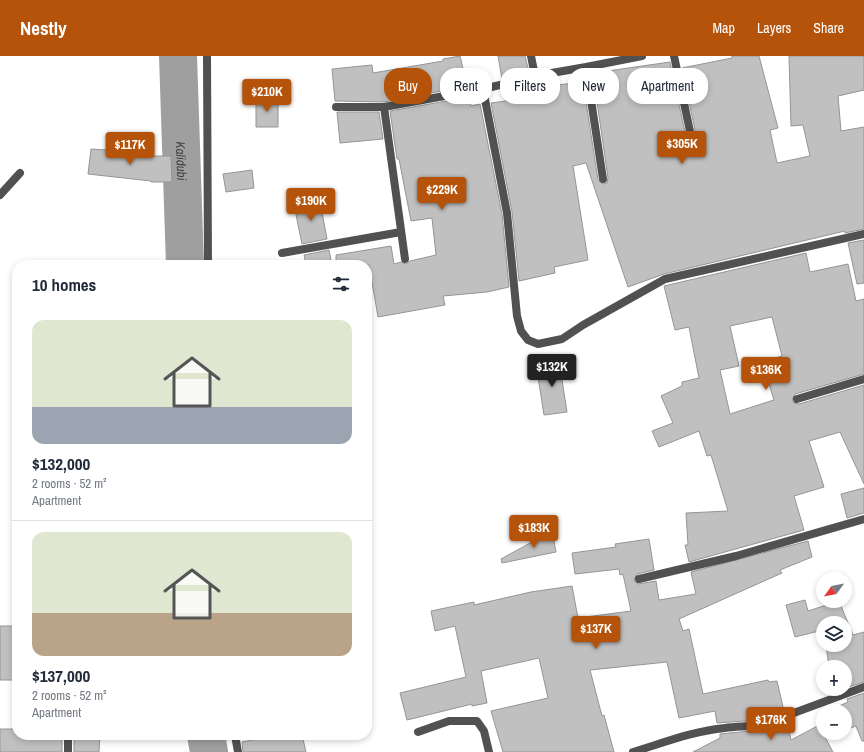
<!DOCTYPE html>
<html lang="en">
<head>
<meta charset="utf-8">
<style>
	:root { --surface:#fff; --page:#f6f6f7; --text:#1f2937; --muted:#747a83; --line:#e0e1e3; --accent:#b45309 }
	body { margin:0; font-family:"Archivo Narrow",sans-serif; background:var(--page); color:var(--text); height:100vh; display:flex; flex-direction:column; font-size:15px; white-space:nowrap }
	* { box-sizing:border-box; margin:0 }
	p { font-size:13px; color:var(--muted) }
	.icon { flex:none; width:22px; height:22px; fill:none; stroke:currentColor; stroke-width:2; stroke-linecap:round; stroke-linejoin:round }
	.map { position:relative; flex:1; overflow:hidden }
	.side { position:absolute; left:12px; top:204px; width:360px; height:480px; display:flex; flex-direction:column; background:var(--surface); border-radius:16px; box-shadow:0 2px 6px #0003 }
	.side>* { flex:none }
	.top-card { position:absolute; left:384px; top:12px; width:380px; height:36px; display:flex; gap:8px }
	.needle { width:26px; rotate:237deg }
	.controls { position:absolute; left:816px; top:516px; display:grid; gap:8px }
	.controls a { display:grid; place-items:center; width:36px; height:36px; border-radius:50%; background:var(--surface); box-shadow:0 2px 6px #0003; font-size:20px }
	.price { position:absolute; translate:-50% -34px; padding:0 9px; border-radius:4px; background:var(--accent); color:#fff; font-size:13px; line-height:26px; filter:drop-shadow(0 1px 2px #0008) }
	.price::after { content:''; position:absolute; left:50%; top:24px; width:12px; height:9px; margin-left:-6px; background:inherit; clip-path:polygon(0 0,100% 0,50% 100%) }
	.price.current { background:#222; color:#fff }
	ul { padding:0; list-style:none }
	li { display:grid; align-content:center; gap:8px; height:212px; padding:0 20px }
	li+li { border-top:1px solid var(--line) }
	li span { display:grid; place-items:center; height:124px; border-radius:12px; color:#555 }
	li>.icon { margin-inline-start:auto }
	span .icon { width:72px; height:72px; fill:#fffc; stroke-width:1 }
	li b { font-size:17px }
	h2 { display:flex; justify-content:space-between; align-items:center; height:48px; padding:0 20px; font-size:17px }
	.chip { padding:0 14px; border-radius:16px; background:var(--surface); box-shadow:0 2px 6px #0003; font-size:14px; line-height:36px }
	.chip.current { background:var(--accent); color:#fff }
	header { display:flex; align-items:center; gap:24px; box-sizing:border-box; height:56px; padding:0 20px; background:var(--accent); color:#fff }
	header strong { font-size:19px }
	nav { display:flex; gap:22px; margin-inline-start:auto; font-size:14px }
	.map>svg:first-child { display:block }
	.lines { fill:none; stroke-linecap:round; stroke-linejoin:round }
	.river { stroke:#9f9f9f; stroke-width:38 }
	.building { fill:#c0c0c0; stroke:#959595; fill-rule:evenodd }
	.street { stroke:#515151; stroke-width:8 }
	.labels { text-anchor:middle; stroke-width:4; stroke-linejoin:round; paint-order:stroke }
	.water-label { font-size:13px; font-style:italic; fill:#404040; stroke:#fff }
</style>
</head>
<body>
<header>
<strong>Nestly</strong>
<nav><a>Map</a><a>Layers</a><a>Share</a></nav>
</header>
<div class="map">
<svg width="864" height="696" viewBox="0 0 864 696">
	<rect width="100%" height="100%" fill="#fff"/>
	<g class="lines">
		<g class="river">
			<path id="s1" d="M178,0L185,209"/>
			<path d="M206,679L209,696"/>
		</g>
	</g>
	<path class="building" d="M460,0L467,30L384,46L335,45L332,13L372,9L373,17L443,5V3Z
		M498,0H525L529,16L502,23Z
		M732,0H759L778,72L770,74L777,107L810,100L803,69L791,70L789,0H864V34L838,40L841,75L864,71V173L845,177V175L664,218L628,231L586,107L573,110L588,204L554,211L555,217L519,225L512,156L491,47L506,45L504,34L531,27L532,32L583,26L598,124L603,128L607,127L608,122L594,25H596L594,17L670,6L686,81L692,85L695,84L696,79L682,12L732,2Z
		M469,41L471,50L480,48L502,158L509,231L487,236L443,240L445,249L378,261L369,209H336V199L391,190L394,208L401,206L406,208L410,205L436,199L432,162L411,165L399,103H397L390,55Z
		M256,43H278V71H256Z
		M337,56H379L383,83L340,87Z
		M91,93L139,96L138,100H171L172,126H151V125L88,118Z
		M252,114L254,132L226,136L223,118Z
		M320,145L327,183L302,188L294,149Z
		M864,184V227L857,228L848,187Z
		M329,194L332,209H306L304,199Z
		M806,197L810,216L848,208L856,245L864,243V318L795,338L792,344L794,347L799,348L864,329V428L840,376L809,385L824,431L794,440L804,474L689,506L685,489H688L686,457L728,455L711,399L707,400L699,375L659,391L652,375L673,367L661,340L682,330V326L699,322L689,271L675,274L664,230ZM772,261L782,300L762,306L774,344L730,358L720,314L739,310L730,270Z
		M559,305L567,356L544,359L536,308Z
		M864,432V457L847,462L841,438Z
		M552,475L556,496L502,507L501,503Z
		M649,483L654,514L637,518L634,524L638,528L656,525L659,544L696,538L691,516L808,485L812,501L780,514L782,517L679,563L683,575L689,573L703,638L768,624L769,626L777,625L784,655L758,664L717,667L715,655L679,662L667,606L590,614L602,660L604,659L614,696H503L491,655L548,642L539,602L481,615L487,647L472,650V648L407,664L400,637L466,621L455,570L435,575L431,555L474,546V549L531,536L572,530L578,562L631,555L623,518L620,519L619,513L575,518L572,497L616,491L615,488Z
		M805,544L808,555L839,545L853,579L864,576V626L845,632V611H829L826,589H845V567H823V574L795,581L786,549Z
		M0,570H17V624H0Z
		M864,637V685H862L856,670L845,674V655H840L839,650L848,646L847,643Z
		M787,666L791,684L823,667V677H837L825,681L833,696H693L720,682V678L760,674Z
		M0,673H17V679H62V696H0Z
		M74,679H100L99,696H74Z
		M278,679H302L306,696H243L242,686Z"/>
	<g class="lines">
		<path class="street" d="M207,0L208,209
			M531,0L535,20
			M674,0L691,80
			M586,11L642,0
			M336,51H384L483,33
			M384,51L405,203
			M603,123L586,11L546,18L483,33L507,157L517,260L521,275L528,284L538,288L562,283L583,269L665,223L864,178
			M0,139L20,117
			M282,197L401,176
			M797,343L864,323
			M639,523L736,500L864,463
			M418,676L449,665H477L484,675L489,696
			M235,679L238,696
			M68,696V679
			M633,696C663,687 693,675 725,672C738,670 751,671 764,668L864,631"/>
	</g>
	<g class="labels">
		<g class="water-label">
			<text dy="5" stroke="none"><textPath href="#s1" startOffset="105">Kalidubi</textPath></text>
		</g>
	</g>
</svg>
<div class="controls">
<a><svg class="needle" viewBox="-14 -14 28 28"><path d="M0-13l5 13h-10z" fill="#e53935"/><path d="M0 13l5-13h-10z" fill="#747a83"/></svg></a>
<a><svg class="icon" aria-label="layers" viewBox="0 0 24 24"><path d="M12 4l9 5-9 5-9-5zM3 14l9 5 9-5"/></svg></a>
<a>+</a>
<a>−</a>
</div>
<b class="price" style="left:267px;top:57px">$210K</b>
<b class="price" style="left:682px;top:109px">$305K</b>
<b class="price" style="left:130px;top:110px">$117K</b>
<b class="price" style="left:442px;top:155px">$229K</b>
<b class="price" style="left:311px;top:166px">$190K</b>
<b class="price current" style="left:552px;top:332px">$132K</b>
<b class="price" style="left:766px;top:335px">$136K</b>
<b class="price" style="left:534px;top:493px">$183K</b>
<b class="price" style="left:596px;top:594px">$137K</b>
<b class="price" style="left:771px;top:685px">$176K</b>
<div class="top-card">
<a class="chip current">Buy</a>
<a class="chip">Rent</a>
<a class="chip">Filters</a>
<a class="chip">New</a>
<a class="chip">Apartment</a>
</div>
<section class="side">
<h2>10 homes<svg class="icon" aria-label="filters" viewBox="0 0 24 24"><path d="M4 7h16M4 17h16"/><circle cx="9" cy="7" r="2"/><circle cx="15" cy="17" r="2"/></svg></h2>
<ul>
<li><span style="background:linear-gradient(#dfe7d0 70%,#9aa5b1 0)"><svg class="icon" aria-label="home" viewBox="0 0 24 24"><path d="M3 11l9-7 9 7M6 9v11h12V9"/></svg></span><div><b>$132,000</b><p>2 rooms · 52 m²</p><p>Apartment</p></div></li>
<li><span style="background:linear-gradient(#dfe7d0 65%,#b9a48a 0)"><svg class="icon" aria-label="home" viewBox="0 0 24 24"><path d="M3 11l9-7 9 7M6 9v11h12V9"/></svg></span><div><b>$137,000</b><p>2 rooms · 52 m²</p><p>Apartment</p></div></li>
</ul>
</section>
</div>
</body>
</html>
